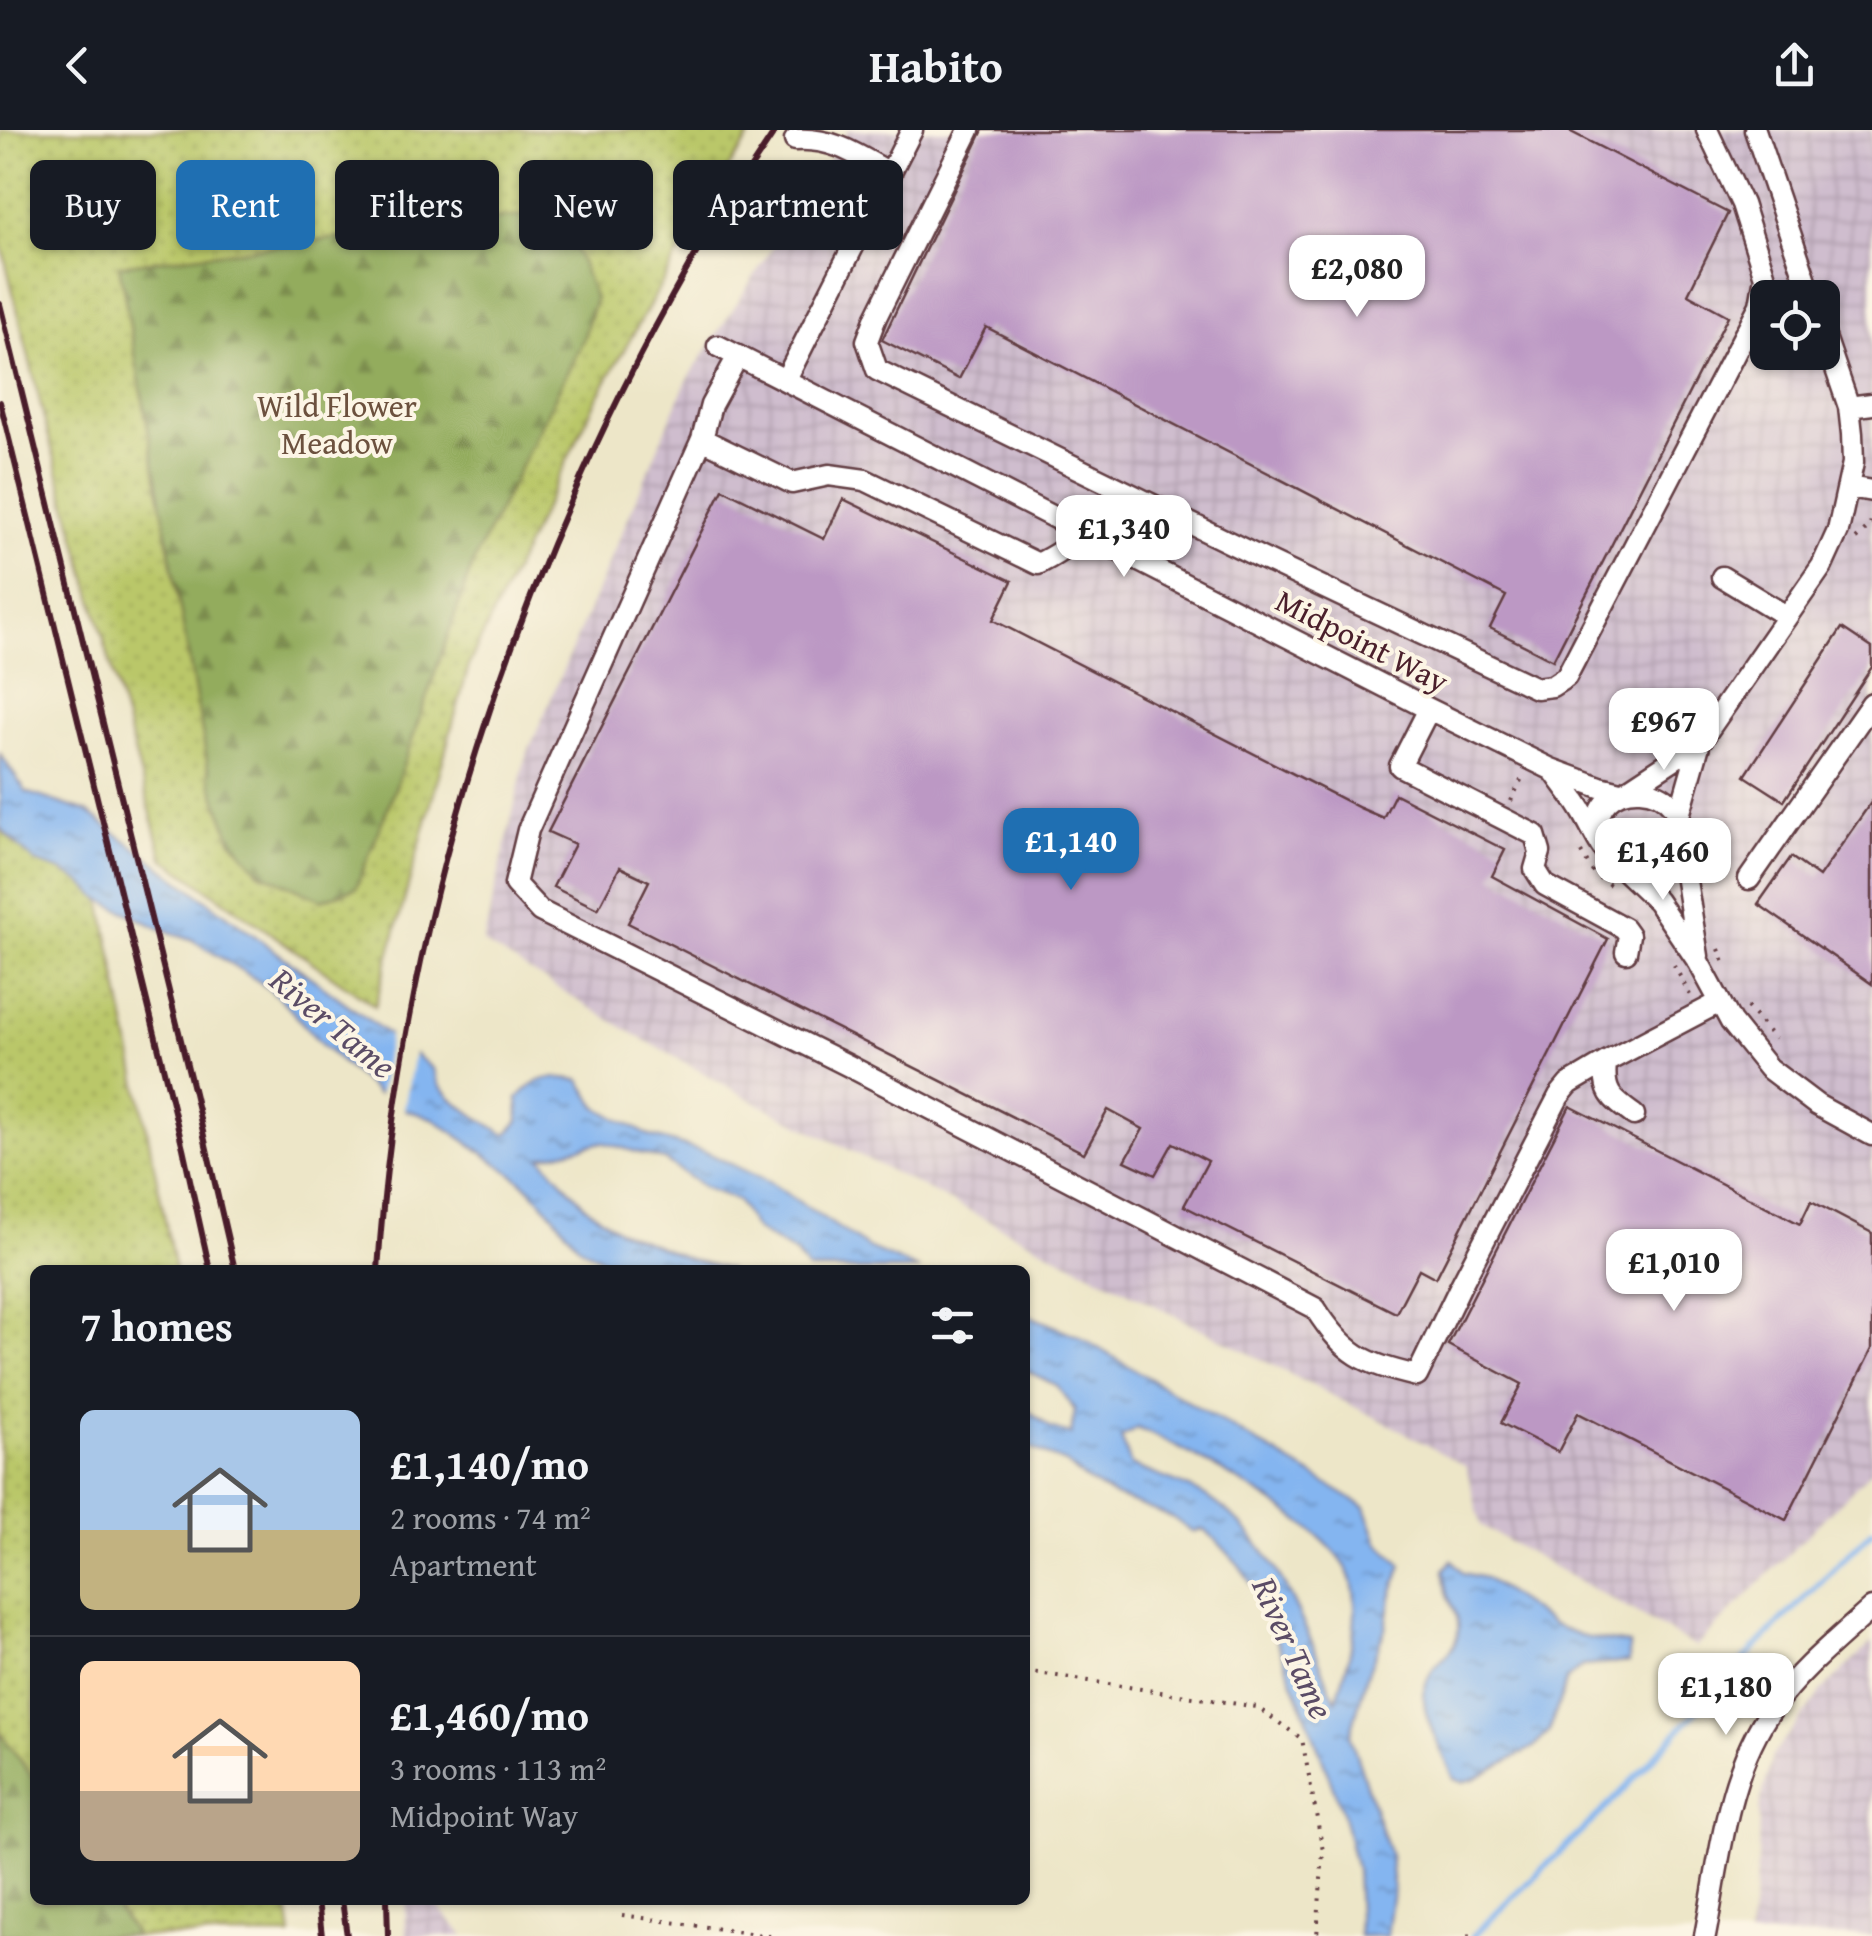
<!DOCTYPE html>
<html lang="en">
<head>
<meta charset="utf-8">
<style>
	:root { --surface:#171b24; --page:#242831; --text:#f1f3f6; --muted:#9ea1a6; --line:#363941; --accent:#1f6fb2 }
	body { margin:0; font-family:"Gentium Book Plus",serif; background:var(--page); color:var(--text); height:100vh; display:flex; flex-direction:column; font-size:38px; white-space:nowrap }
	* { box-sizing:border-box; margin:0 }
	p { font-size:32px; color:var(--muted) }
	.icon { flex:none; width:55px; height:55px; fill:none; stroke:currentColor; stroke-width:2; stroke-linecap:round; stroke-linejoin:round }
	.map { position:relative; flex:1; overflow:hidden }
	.side { position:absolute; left:30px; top:1135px; width:1000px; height:640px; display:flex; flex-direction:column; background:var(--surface); border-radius:15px; box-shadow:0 2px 8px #0004 }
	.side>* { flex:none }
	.banner { position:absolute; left:30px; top:30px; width:1000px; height:90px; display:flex; gap:20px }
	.fabs { position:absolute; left:1750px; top:150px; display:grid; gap:20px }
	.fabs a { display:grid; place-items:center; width:90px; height:90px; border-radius:15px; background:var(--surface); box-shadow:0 2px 8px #0004; font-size:50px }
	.price { position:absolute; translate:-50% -85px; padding:0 22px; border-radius:20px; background:#fff; color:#222; font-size:32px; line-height:65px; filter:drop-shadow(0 2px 5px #0008) }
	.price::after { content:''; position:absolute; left:50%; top:60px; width:30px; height:22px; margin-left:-15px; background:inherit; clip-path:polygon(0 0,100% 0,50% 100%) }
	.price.current { background:var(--accent); color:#fff }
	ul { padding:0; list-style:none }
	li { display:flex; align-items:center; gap:30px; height:250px; padding:0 50px }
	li+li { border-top:2px solid var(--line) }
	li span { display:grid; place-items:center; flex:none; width:280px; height:200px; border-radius:15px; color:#555 }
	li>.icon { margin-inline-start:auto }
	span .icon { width:120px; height:120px; fill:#fffc; stroke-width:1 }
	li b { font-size:42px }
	h2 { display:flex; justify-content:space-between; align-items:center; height:120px; padding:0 50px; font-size:42px }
	.chip { padding:0 35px; border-radius:15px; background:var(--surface); box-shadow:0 2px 8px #0004; font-size:35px; line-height:90px }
	.chip.current { background:var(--accent); color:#fff }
	header { display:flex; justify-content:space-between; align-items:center; height:130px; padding:0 50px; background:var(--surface); font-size:45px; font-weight:700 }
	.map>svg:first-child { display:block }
	.industrial { fill:url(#industrial-grid); fill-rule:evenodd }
	.grass { fill:url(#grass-dots); stroke:#82734a; stroke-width:2.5 }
	.forest { fill:url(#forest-firs); stroke:#6e6644; stroke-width:2.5 }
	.water { fill:url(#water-ripples); stroke:#676a8e; stroke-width:2.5; fill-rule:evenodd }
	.pier { fill:#ede6c8 }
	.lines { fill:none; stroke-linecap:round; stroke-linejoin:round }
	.stream { stroke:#84b5f0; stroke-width:6 }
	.building { fill:#bc98c4 }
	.minor-casing { stroke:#623d43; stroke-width:25 }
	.path { stroke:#623d43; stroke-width:4; stroke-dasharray:2.5 8; stroke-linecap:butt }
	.minor { stroke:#fff; stroke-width:20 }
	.rail { stroke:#4a1f2b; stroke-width:6 }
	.labels { text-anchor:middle; stroke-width:8; stroke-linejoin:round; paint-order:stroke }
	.park-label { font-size:32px; fill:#6c513e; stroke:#fcf5e5 }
	.street-label { font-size:32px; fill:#4a1f2b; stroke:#fcf5e5 }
	.water-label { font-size:35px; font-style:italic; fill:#5b4c66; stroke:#fcf5e5 }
</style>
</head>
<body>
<header><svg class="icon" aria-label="back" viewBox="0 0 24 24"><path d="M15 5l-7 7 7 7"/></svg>Habito<svg class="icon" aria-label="share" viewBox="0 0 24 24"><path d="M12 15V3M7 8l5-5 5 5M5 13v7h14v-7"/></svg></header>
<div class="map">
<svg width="1872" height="1806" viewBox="0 0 1872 1806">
	<defs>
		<pattern id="industrial-grid" width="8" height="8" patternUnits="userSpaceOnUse" patternTransform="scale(2.5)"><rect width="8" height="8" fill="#cfbdce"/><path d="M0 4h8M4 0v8" fill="none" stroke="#b3a2b1"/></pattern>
		<pattern id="grass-dots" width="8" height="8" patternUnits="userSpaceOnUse" patternTransform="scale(2.5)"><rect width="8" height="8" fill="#bac769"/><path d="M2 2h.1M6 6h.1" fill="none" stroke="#a1aa5b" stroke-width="1.8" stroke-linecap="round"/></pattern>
		<pattern id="forest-firs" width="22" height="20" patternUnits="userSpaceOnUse" patternTransform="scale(2.5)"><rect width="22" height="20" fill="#93ac5d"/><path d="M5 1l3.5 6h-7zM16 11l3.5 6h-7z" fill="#7a8b4d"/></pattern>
		<pattern id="water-ripples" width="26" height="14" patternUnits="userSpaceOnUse" patternTransform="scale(2.5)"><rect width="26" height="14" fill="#84b5f0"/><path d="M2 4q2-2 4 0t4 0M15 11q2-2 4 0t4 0" fill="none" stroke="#6e93c3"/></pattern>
	</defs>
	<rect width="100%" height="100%" fill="#fcf5e5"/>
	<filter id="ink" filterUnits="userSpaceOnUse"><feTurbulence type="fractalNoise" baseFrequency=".01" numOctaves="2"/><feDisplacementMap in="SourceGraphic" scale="20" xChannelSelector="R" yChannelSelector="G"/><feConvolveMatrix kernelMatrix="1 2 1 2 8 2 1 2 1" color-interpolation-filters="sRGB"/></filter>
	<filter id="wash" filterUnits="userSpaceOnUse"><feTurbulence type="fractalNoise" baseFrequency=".0048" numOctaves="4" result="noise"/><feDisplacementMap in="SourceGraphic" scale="40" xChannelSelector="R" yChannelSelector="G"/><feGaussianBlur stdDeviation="2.25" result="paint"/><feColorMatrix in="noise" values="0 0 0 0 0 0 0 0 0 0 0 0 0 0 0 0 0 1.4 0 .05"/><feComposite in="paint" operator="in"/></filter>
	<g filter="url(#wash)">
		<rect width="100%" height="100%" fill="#ede6c8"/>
		<path class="industrial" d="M848,0H1872V1340L1696,1517L1481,1396L1466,1337L1398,1299L757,973L632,903L483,813L525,629L686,252ZM1768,168H1822V222H1768Z
			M1872,1512V1806H1749L1758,1728L1759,1679L1772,1626L1821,1562Z
			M405,1770H432L464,1806H406Z"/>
		<path class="grass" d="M0,0H754L720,51L597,268L470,532L375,876L163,728L45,293L0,109Z
			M0,698L15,714L81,752L101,770L175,1140H35V1650L0,1603Z
			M112,1770H287L292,1806H135Z"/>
		<path class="forest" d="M545,83L577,122L595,169L583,210L473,433L396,656L356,758L322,770L260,742L231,709L211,653L119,135Z
			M0,1603L35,1650V1770H112L135,1806H0Z"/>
		<path class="water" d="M0,624L26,662L87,682L416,925L433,939L439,955L452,969L475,986L506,1005L519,991L518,968C538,945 552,946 580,950L597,977L620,990L650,1006L708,1023L772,1054L870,1119L920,1140H808L796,1124L755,1099L737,1070L705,1058L664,1030L602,1012L541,1027L586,1077L618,1100L689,1129L730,1140H622L580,1117L542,1071L523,1052L486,1025L432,988L403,979L378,964L323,916L281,869L260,852L191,809L161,799L101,770L81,752L62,741L35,732L0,698Z
			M1025,1184L1078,1206L1365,1377L1378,1412L1402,1435L1391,1467L1386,1497L1367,1545L1350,1606L1390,1726L1393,1760L1387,1806H1359L1356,1739L1342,1681L1301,1572L1260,1467L1239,1435L1216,1410L1202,1399L1192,1402L1172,1387L1112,1365L1085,1349L1066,1333L1025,1316V1278L1050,1298L1071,1305L1075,1280L1056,1255L1025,1240ZM1138,1298C1189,1321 1334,1396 1351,1448C1362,1484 1348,1536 1336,1570C1328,1556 1322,1537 1315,1520C1292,1467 1266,1408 1216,1373C1191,1355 1158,1347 1131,1335L1121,1308Z
			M1452,1430L1463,1443L1485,1448L1553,1495L1588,1508L1629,1514V1532L1582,1536L1567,1549L1549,1602L1535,1616L1474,1649L1462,1652L1454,1649C1442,1617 1408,1572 1433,1540C1442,1528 1457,1518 1458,1501C1460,1488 1452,1476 1448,1464C1446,1456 1445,1448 1444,1440Z"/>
		<path class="pier" d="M390,900L415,918L403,985L378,970Z"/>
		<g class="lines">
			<path class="stream" d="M1473,1806L1613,1671L1756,1517L1872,1401"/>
		</g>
		<g id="blocks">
			<path class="building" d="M983,0H1567L1728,83L1688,164L1728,186L1553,530L1490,498L1506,466L986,197L959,249L882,210Z
				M723,359L824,409L843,369L1012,451L993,490L1360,678L1383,688L1395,664L1505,720L1492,746L1608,809L1436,1148L1419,1139L1396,1183L1184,1076L1208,1031L1173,1013L1155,1045L1125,1031L1143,999L1108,980L1084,1023L628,793L649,751L620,737L598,779L553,757L575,714L548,702Z
				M1842,498L1872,518V537L1784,671L1745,646Z
				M1872,671V854L1758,774L1791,727L1819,747Z
				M1570,976L1800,1094L1811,1071L1872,1103V1219L1786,1390L1578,1283L1558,1322L1501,1293L1522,1254L1448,1215Z"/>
		</g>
	</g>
	<g filter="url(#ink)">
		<use href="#blocks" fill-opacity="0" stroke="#623d43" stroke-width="2.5"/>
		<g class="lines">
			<defs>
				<path id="minor" d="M969,0L876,187L867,211L877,240L1259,427L1536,558L1552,556L1566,547L1760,175L1765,147L1742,74L1707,0
					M1755,0L1812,168
					M795,10C833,7 859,26 891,44
					M718,216L1429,579L1551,639L1600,657L1621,662
					M738,226L711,275L702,309L528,700L515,754L540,781L849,936L1315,1178C1345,1225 1363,1233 1417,1246L1460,1157L1559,966L1569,954L1606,932
					M786,249L912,0
					M1849,277L1872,274
					M702,309L792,353L829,345L865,350L1038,434C1059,423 1067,420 1078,398
					M1849,357L1872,361
					M1722,447L1786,486
					M1429,579L1400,636L1535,705L1540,722L1535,739L1545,755L1624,798L1629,805L1626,822
					M1553,640C1562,653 1572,665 1580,678C1598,705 1607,747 1649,738C1662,735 1671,725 1676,713C1699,648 1583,637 1599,712
					M1630,658L1700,612
					M1678,689L1700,612L1822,436L1838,401L1853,333L1852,304L1849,277L1822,198
					M1679,707L1698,826
					M1619,735L1657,771L1699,833L1731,892L1768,938L1817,975L1872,1005
					M1749,749L1872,573
					M1634,985C1610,968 1603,962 1606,932L1718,873
					M1705,1806C1720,1729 1726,1642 1773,1577C1800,1539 1838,1509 1872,1478"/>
			</defs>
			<use href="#minor" class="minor-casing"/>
			<path class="path" d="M1856,409L1870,396L1872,385
				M1511,671L1522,648
				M1701,713L1702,683
				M1581,722L1594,744L1610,755
				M1719,819L1726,838
				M1674,835L1691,867
				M1747,877L1775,909
				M1025,1541L1257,1577L1302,1609L1323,1721L1317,1806
				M622,1785L770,1806
				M1469,1806V1797"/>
			<use href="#minor" class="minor"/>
			<path class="rail" d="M0,174L194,963L235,1140
				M0,272L183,1018L210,1140
				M378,1140C401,786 515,441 690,134C716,88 747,44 776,0
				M318,1770L322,1806
				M342,1770L347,1806
				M387,1770L388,1806"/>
		</g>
	</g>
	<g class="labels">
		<g class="park-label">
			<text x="337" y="287">Wild Flower<tspan x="337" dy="37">Meadow</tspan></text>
		</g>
		<g class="street-label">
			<text transform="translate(1362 511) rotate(27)" y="11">Midpoint Way</text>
		</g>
		<g class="water-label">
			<text transform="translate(333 893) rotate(40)" y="12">River Tame</text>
			<text transform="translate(1293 1518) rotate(66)" y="12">River Tame</text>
		</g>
	</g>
</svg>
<div class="fabs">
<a><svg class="icon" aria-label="locate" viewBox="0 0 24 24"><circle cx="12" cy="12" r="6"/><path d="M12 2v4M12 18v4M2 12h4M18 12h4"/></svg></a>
</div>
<b class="price" style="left:1357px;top:190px">£2,080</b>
<b class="price" style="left:1124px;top:450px">£1,340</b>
<b class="price" style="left:1664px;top:643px">£967</b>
<b class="price current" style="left:1071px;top:763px">£1,140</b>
<b class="price" style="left:1663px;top:773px">£1,460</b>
<b class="price" style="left:1674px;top:1184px">£1,010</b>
<b class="price" style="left:1726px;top:1608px">£1,180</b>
<div class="banner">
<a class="chip">Buy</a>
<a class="chip current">Rent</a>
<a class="chip">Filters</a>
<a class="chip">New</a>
<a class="chip">Apartment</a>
</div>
<section class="side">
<h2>7 homes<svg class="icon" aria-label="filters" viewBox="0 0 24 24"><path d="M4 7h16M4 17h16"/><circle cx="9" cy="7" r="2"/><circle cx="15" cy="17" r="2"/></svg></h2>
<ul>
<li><span style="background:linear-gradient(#a9c7e8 60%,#c2b280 0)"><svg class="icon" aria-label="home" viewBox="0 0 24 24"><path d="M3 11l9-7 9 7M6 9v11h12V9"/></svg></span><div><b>£1,140/mo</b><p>2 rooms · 74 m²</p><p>Apartment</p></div></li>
<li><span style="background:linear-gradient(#ffd9b3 65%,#b9a48a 0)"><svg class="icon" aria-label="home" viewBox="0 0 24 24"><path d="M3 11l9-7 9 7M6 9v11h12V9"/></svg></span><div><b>£1,460/mo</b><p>3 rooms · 113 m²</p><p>Midpoint Way</p></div></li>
</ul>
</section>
</div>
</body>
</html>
